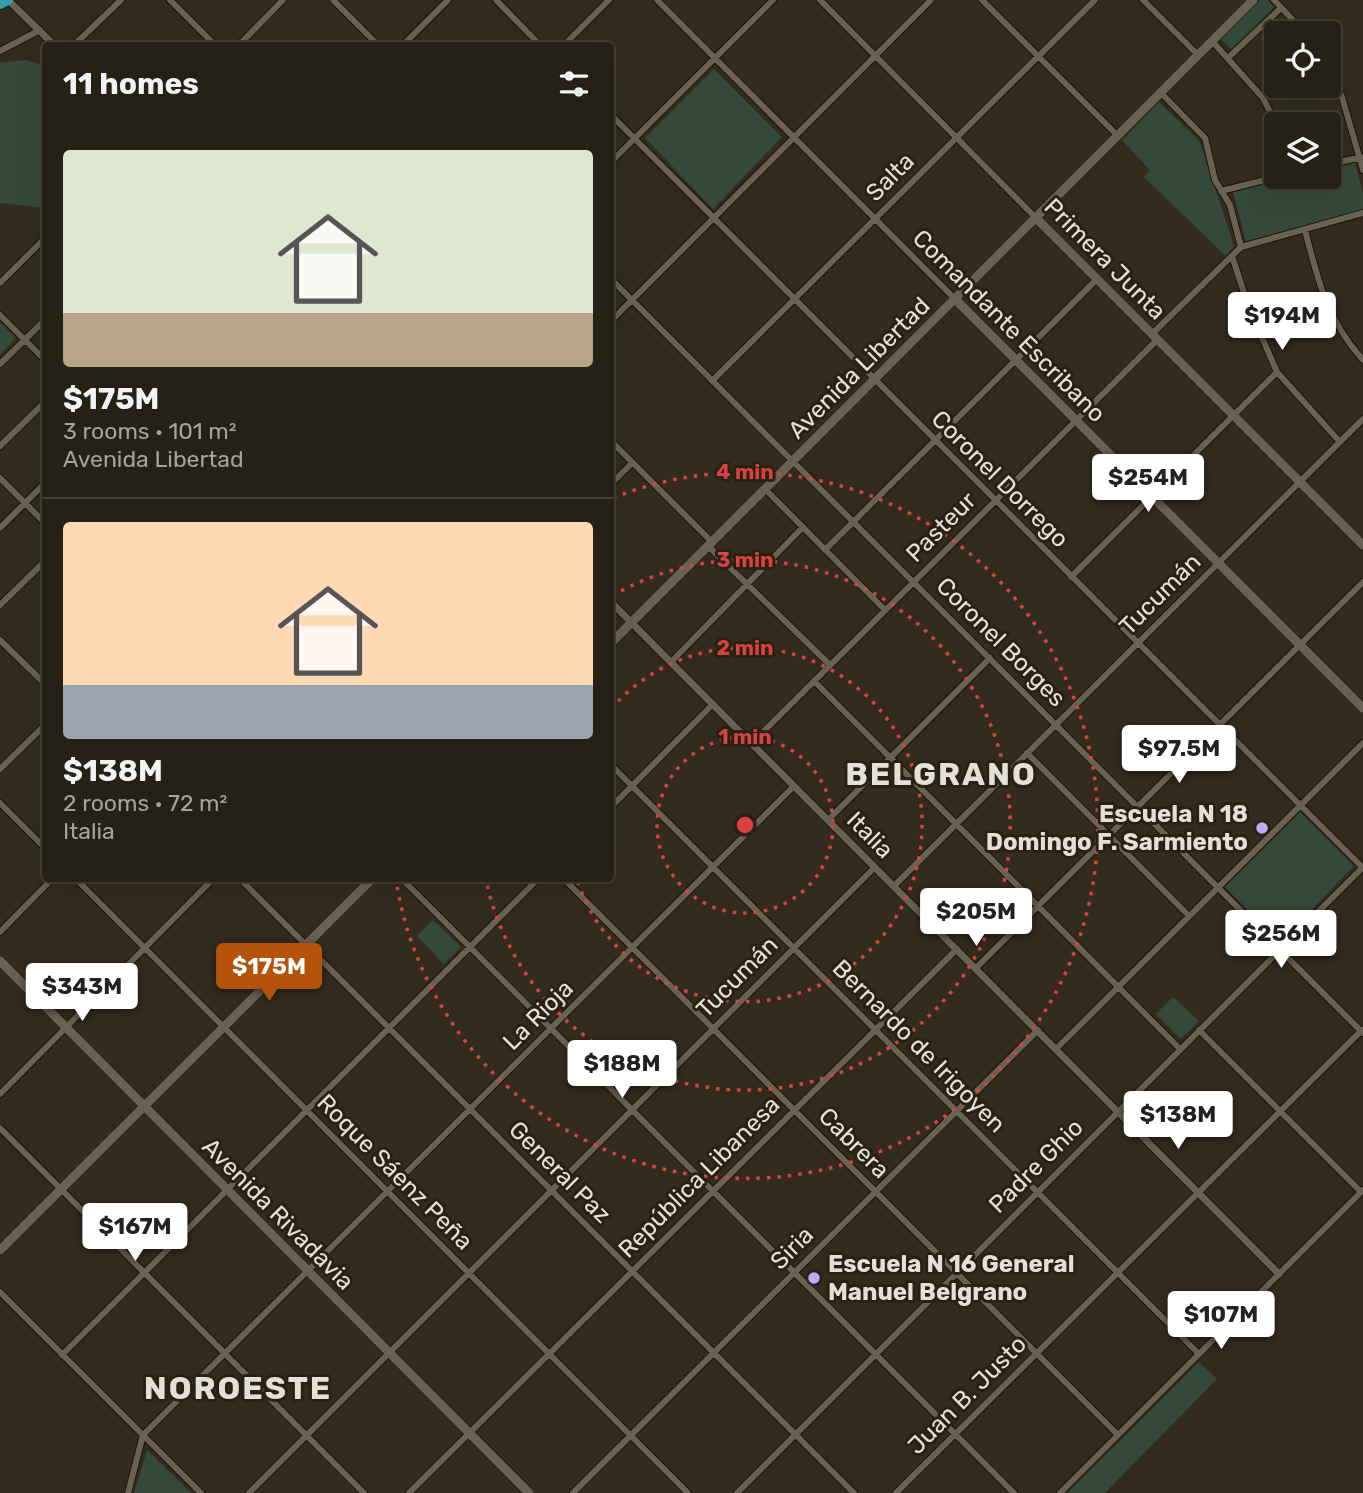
<!DOCTYPE html>
<html lang="en">
<head>
<meta charset="utf-8">
<style>
	:root { --surface:#262116; --page:#322e23; --text:#f1f3f6; --muted:#a4a3a1; --line:#423e35; --accent:#b45309 }
	body { margin:0; font-family:Rubik,sans-serif; background:var(--page); color:var(--text); height:100vh; display:flex; flex-direction:column; font-size:26px; white-space:nowrap }
	* { box-sizing:border-box; margin:0 }
	p { font-size:23px; color:var(--muted) }
	.icon { flex:none; width:38px; height:38px; fill:none; stroke:currentColor; stroke-width:2; stroke-linecap:round; stroke-linejoin:round }
	.map { position:relative; flex:1; overflow:hidden }
	.drawer { position:absolute; left:42px; top:42px; width:572px; height:840px; display:flex; flex-direction:column; background:var(--surface); border-radius:7px; box-shadow:0 7px 28px #0002,0 0 0 2px var(--line) }
	.drawer>* { flex:none }
	.controls { position:absolute; left:1264px; top:21px; display:grid; gap:14px }
	.controls a { display:grid; place-items:center; width:77px; height:77px; border-radius:7px; background:var(--surface); box-shadow:0 7px 28px #0002,0 0 0 2px var(--line); font-size:35px }
	.price { position:absolute; translate:-50% -60px; padding:0 16px; border-radius:7px; background:#fff; color:#222; font-size:23px; line-height:46px; filter:drop-shadow(0 2px 4px #0008) }
	.price::after { content:''; position:absolute; left:50%; top:42px; width:21px; height:16px; margin-left:-10px; background:inherit; clip-path:polygon(0 0,100% 0,50% 100%) }
	.price.on { background:var(--accent); color:#fff }
	ul { padding:0; list-style:none }
	li { display:grid; align-content:center; gap:14px; height:371px; padding:0 21px }
	li+li { border-top:2px solid var(--line) }
	li span { display:grid; place-items:center; height:217px; border-radius:7px; color:#555 }
	li>.icon { margin-inline-start:auto }
	span .icon { width:126px; height:126px; fill:#fffc; stroke-width:1 }
	li b { font-size:30px }
	h2 { display:flex; justify-content:space-between; align-items:center; height:84px; padding:0 21px; font-size:30px }
	.map>svg:first-child { display:block }
	.green { fill:#35493a }
	.lines { fill:none; stroke-linecap:round; stroke-linejoin:round }
	.minor-casing { stroke:#1a1407; stroke-width:8 }
	.tertiary-casing { stroke:#1a1407; stroke-width:9 }
	.secondary-casing { stroke:#1a1407; stroke-width:10 }
	.trunk-casing { stroke:#1a1407; stroke-width:11 }
	.minor { stroke:#696151; stroke-width:6 }
	.tertiary { stroke:#696151; stroke-width:7 }
	.secondary { stroke:#696151; stroke-width:9 }
	.trunk { stroke:#329ea5; stroke-width:10 }
	.ring { fill:none; stroke:#d84342; stroke-width:3.5; stroke-dasharray:3.5 7 }
	.poi-dot { fill:#c0a8f4; stroke:#292214; stroke-width:2.5 }
	.labels { text-anchor:middle; stroke-width:6; stroke-linejoin:round; paint-order:stroke }
	.street-label { font-size:24px; fill:#e4dfd7; stroke:#292214 }
	.poi-label { font-size:24px; font-weight:bold; fill:#e4dfd7; stroke:#292214; text-anchor:end }
	.district-label { font-size:32px; font-weight:bold; letter-spacing:2px; fill:#e4dfd7; stroke:#292214 }
	.centre { fill:#d84342; stroke:#292214; stroke-width:3.5 }
	.ring-label { font-size:21px; text-anchor:middle; font-weight:bold; fill:#d84342; stroke:#292214; stroke-width:6; stroke-linejoin:round; paint-order:stroke }
</style>
</head>
<body>
<div class="map">
<svg width="1363" height="1493" viewBox="0 0 1363 1493">
	<rect width="100%" height="100%" fill="#332c1e"/>
	<path class="green" d="M1260,0H1267L1274,7L1232,50L1221,39Z
		M25,60L45,65V208L0,203V63Z
		M714,69L782,137L713,209L645,138Z
		M1159,102L1200,142L1234,246L1226,256L1144,177L1150,170L1122,140Z
		M1355,162L1363,193V211L1246,241L1233,192L1296,177H1328V168Z
		M0,322L16,338L0,355Z
		M1300,812L1354,866L1280,942L1225,887Z
		M433,920L461,947L444,964L417,936Z
		M1173,997L1199,1021L1181,1039L1156,1014Z
		M1199,1362L1217,1379L1105,1493H1067Z
		M147,1450L191,1493H134Z"/>
	<g class="lines">
		<defs>
			<path id="minor" d="M170,0L216,46
				M333,0L379,46
				M496,0L541,46
				M657,0L955,299
				M820,0L1036,218
				M982,0L1118,136
				M1143,0L1198,55
				M1274,0L1305,33
				M1212,41L1263,98L1276,124
				M73,46L121,0
				M238,46L283,0
				M402,46L448,0
				M563,46L609,0
				M0,51L40,30
				M1229,57L1281,8
				M1328,66L1342,97L1363,170
				M1161,93L1205,138L1215,180L1230,205L1241,247
				M611,115L1363,868
				M611,162L773,0
				M1328,165L1361,157
				M1221,191L1277,177
				M1305,230C1317,278 1328,322 1363,360
				M1232,256L1248,305L1277,372L1340,442
				M611,279L1363,1033
				M0,283L46,237
				M0,315L46,361
				M611,321L931,0
				M1152,334L1241,247L1363,213
				M0,364L46,319
				M712,381L1095,0
				M611,441L712,542
				M0,446L46,401
				M0,478L46,524
				M611,484L632,463
				M765,489L885,610
				M0,528L46,482
				M708,546L830,665
				M825,550L1097,279
				M1071,577L1277,372
				M0,605L46,560
				M0,640L46,685
				M671,662L803,527
				M814,681L1180,1049
				M752,743L1158,339
				M1027,753L1189,916
				M611,765L1199,1354
				M0,769L46,724
				M0,803L46,849
				M611,807L713,704
				M828,820L990,658
				M75,878L688,1493
				M239,878L854,1493
				M401,878L1014,1493
				M563,878L1118,1435
				M894,886L1363,419
				M0,932L53,878
				M976,968L1363,582
				M1199,1030L1361,1192
				M1056,1049L1363,743
				M0,1094L214,878
				M0,1128L364,1493
				M0,1292L201,1493
				M62,1355L539,878
				M128,1493L143,1435L794,786
				M249,1493L875,867
				M409,1493L957,949
				M573,1493L1038,1030
				M737,1493L1363,867
				M896,1493L1362,1030
				M1060,1493L1363,1190"/>
			<path id="tertiary" d="M8,0L55,46
				M611,602L1279,1274"/>
			<path id="secondary" d="M1036,218L1363,545
				M955,299L1363,708
				M611,643L1253,0
				M0,961L529,1493
				M0,1250L373,878"/>
			<path id="trunk" d="M0,4L8,0"/>
		</defs>
		<use href="#minor" class="minor-casing"/>
		<use href="#tertiary" class="tertiary-casing"/>
		<use href="#secondary" class="secondary-casing"/>
		<use href="#trunk" class="trunk-casing"/>
		<use href="#minor" class="minor"/>
		<use href="#tertiary" class="tertiary"/>
		<use href="#secondary" class="secondary"/>
		<use href="#trunk" class="trunk"/>
	</g>
	<g class="ring">
		<circle cx="745" cy="825" r="88"/>
		<path d="M611 709A177 177 0 1 1 577 880"/>
		<path d="M612 596A265 265 0 1 1 486 880"/>
		<path d="M613 498A353 353 0 1 1 396 880"/>
	</g>
	<g class="poi-dot">
		<circle cx="1262" cy="828" r="7"/>
		<circle cx="814" cy="1278" r="7"/>
	</g>
	<g class="labels">
		<g class="street-label">
			<text transform="translate(890 177) rotate(-45)" y="8">Salta</text>
			<text transform="translate(1105 259) rotate(45)" y="8">Primera Junta</text>
			<text transform="translate(1009 326) rotate(45)" y="8">Comandante Escribano</text>
			<text transform="translate(859 368) rotate(-45)" y="8">Avenida Libertad</text>
			<text transform="translate(1000 479) rotate(45)" y="8">Coronel Dorrego</text>
			<text transform="translate(941 527) rotate(-45)" y="8">Pasteur</text>
			<text transform="translate(1160 594) rotate(-45)" y="8">Tucumán</text>
			<text transform="translate(1001 642) rotate(45)" y="8">Coronel Borges</text>
			<text transform="translate(870 835) rotate(45)" y="8">Italia</text>
			<text transform="translate(737 977) rotate(-45)" y="8">Tucumán</text>
			<text transform="translate(538 1015) rotate(-45)" y="8">La Rioja</text>
			<text transform="translate(919 1046) rotate(45)" y="8">Bernardo de Irigoyen</text>
			<text transform="translate(854 1143) rotate(45)" y="8">Cabrera</text>
			<text transform="translate(1036 1166) rotate(-45)" y="8">Padre Ghio</text>
			<text transform="translate(395 1172) rotate(45)" y="8">Roque Sáenz Peña</text>
			<text transform="translate(560 1172) rotate(45)" y="8">General Paz</text>
			<text transform="translate(699 1177) rotate(-45)" y="8">República Libanesa</text>
			<text transform="translate(278 1214) rotate(45)" y="8">Avenida Rivadavia</text>
			<text transform="translate(792 1248) rotate(-45)" y="8">Siria</text>
			<text transform="translate(967 1395) rotate(-45)" y="8">Juan B. Justo</text>
		</g>
		<g class="poi-label">
			<text x="1248" y="822">Escuela N 18<tspan x="1248" dy="28">Domingo F. Sarmiento</tspan></text>
			<text x="828" y="1272" text-anchor="start">Escuela N 16 General<tspan x="828" dy="28">Manuel Belgrano</tspan></text>
		</g>
		<g class="district-label">
			<text x="941" y="785">BELGRANO</text>
			<text x="238" y="1399">NOROESTE</text>
		</g>
	</g>
	<circle cx="745" cy="825" r="10" class="centre"/>
	<g class="ring-label">
		<text x="745" y="479">4 min</text>
		<text x="745" y="567">3 min</text>
		<text x="745" y="655">2 min</text>
		<text x="745" y="744">1 min</text>
	</g>
</svg>
<div class="controls">
<a><svg class="icon" aria-label="locate" viewBox="0 0 24 24"><circle cx="12" cy="12" r="6"/><path d="M12 2v4M12 18v4M2 12h4M18 12h4"/></svg></a>
<a><svg class="icon" aria-label="layers" viewBox="0 0 24 24"><path d="M12 4l9 5-9 5-9-5zM3 14l9 5 9-5"/></svg></a>
</div>
<b class="price" style="left:1282px;top:352px">$194M</b>
<b class="price" style="left:1148px;top:514px">$254M</b>
<b class="price" style="left:1179px;top:785px">$97.5M</b>
<b class="price" style="left:976px;top:948px">$205M</b>
<b class="price" style="left:1281px;top:970px">$256M</b>
<b class="price on" style="left:269px;top:1003px">$175M</b>
<b class="price" style="left:82px;top:1023px">$343M</b>
<b class="price" style="left:622px;top:1100px">$188M</b>
<b class="price" style="left:1178px;top:1151px">$138M</b>
<b class="price" style="left:135px;top:1263px">$167M</b>
<b class="price" style="left:1221px;top:1351px">$107M</b>
<section class="drawer">
<h2>11 homes<svg class="icon" aria-label="filters" viewBox="0 0 24 24"><path d="M4 7h16M4 17h16"/><circle cx="9" cy="7" r="2"/><circle cx="15" cy="17" r="2"/></svg></h2>
<ul>
<li><span style="background:linear-gradient(#dfe7d0 75%,#b9a48a 0)"><svg class="icon" aria-label="home" viewBox="0 0 24 24"><path d="M3 11l9-7 9 7M6 9v11h12V9"/></svg></span><div><b>$175M</b><p>3 rooms · 101 m²</p><p>Avenida Libertad</p></div></li>
<li><span style="background:linear-gradient(#ffd9b3 75%,#9aa5b1 0)"><svg class="icon" aria-label="home" viewBox="0 0 24 24"><path d="M3 11l9-7 9 7M6 9v11h12V9"/></svg></span><div><b>$138M</b><p>2 rooms · 72 m²</p><p>Italia</p></div></li>
</ul>
</section>
</div>
</body>
</html>
